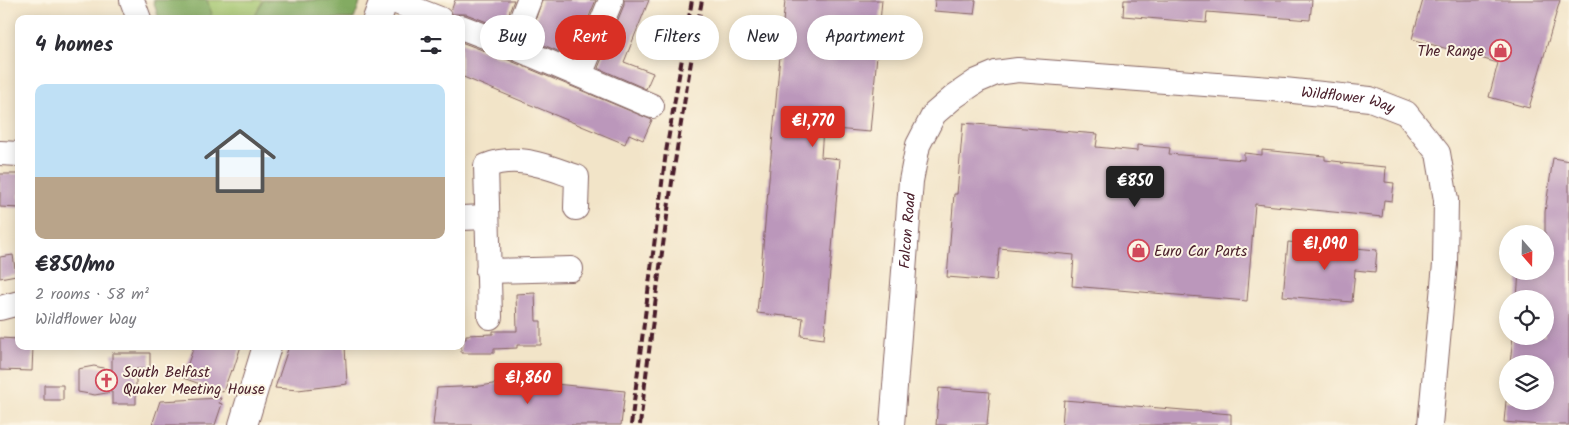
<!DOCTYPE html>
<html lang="en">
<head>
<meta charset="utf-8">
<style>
	:root { --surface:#fff; --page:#f7f7f7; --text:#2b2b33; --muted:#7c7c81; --accent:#d93025 }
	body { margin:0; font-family:Kalam,sans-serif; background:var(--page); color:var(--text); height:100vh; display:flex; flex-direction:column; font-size:19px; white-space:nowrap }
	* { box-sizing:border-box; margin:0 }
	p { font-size:16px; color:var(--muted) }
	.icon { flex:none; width:28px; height:28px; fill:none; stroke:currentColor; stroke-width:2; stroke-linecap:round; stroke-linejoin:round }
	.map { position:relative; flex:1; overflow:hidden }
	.sheet { position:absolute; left:15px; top:15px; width:450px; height:335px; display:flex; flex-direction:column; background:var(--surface); border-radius:10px; box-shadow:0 2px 12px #0003 }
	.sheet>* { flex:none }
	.top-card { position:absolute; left:480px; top:15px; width:475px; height:45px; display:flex; gap:10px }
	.needle { width:32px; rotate:160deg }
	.fabs { position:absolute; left:1499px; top:225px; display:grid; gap:10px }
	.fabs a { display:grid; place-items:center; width:55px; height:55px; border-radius:50%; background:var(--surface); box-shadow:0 2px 12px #0003; font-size:25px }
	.price { position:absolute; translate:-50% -42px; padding:0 11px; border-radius:5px; background:var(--accent); color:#fff; font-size:16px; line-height:32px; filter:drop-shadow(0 1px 2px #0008) }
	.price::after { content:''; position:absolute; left:50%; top:30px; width:15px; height:11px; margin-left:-8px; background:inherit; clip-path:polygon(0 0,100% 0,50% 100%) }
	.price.selected { background:#222; color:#fff }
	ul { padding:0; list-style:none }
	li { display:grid; align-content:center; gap:10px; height:265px; padding:0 20px }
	li span { display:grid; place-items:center; height:155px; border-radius:10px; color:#555 }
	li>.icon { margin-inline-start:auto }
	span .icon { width:90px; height:90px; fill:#fffc; stroke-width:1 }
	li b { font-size:21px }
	h2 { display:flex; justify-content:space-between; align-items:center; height:60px; padding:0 20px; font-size:21px }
	.pill { padding:0 18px; border-radius:22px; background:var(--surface); box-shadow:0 2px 12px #0003; font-size:18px; line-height:45px }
	.pill.selected { background:var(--accent); color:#fff }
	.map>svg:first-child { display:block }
	.green { fill:#a4c66f; stroke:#77724d }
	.forest { fill:#83ab62; stroke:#666546 }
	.building { fill:#bb97bb }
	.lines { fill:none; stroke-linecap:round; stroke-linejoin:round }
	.minor-casing { stroke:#856462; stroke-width:26 }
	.major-casing { stroke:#856462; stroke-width:30 }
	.minor { stroke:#fff; stroke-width:24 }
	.major { stroke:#fff; stroke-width:28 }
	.rail { stroke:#4a1f2b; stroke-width:4; stroke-dasharray:8 4; stroke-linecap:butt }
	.labels { text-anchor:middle; stroke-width:4; stroke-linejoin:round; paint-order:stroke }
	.poi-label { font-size:15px; fill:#4a1f2b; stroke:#fcf5e5; text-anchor:start }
	.street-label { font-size:15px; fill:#4a1f2b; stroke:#fcf5e5 }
</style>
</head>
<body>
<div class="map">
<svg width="1569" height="425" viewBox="0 0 1569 425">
	<rect width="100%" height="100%" fill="#fcf5e5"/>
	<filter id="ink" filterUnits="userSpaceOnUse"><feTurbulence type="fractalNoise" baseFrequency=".02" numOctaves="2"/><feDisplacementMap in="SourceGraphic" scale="10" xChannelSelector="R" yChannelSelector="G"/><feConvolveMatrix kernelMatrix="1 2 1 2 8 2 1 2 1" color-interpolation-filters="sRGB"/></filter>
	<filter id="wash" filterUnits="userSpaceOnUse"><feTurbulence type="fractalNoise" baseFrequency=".0096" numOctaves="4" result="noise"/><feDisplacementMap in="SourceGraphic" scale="20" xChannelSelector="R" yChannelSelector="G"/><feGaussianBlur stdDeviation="1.12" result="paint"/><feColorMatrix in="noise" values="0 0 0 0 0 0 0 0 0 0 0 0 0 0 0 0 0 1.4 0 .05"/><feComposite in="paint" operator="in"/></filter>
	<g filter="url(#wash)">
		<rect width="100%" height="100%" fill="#f2e4c8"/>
		<path class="green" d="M153,0H361L354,19H159Z"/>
		<path class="forest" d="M153,0H207L212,14L208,19H159Z
			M263,0H361L354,19H251L255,16Z"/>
		<g id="blocks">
			<path class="building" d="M455,0H514L503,28L466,14H452L451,11Z
				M542,0H596L572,57L529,39Z
				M624,0H649L624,62L653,73L646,89L598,68L624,5Z
				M785,0H882L870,132L823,128L821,157L840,159L824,339L801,336L803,318L757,313Z
				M935,0H976L974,14L934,11Z
				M1124,0H1312L1310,20L1207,12L1206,23L1123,16Z
				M1423,0H1560L1529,108L1489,97L1498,63L1412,39Z
				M461,42L506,59L652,120L643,140L629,134L625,144L461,76Z
				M963,123L1098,134L1096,147L1137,151V145L1170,148L1169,154L1244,160V153L1262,155V150L1325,156V160L1342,162L1341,163L1386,167L1385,182L1394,183L1392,201L1384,200L1382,217L1255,204L1247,301L1072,286L1074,255L999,248L996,281L947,277L954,194H957Z
				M1553,158L1569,161V425H1540L1504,422L1506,401H1545V364H1510L1513,336H1545V299H1517L1519,271H1545V212Z
				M0,174H19V208L0,207Z
				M1288,242L1377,250L1375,272L1355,270L1352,302L1283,296Z
				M13,255L16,275L0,278V257Z
				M535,293L536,321H541V345H517V348L494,349V353H461V339H466V335L493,334V331H517L516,294Z
				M0,338L19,339V346H33L32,371L0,370Z
				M194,346H241L233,371L231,370L223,392L183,378Z
				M289,346H345L347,384L298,390L275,388Z
				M112,353H150V369H136V404H112V392L95,395L78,392V369L94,366L112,370Z
				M515,380L625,391L621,425H433L437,388L481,386Z
				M44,385H63V400H44Z
				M939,388L990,392L987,425H936Z
				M221,398L219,403L222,404L215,425H152L160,401Z
				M1064,400L1231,414V425H1062Z"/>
		</g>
	</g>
	<g filter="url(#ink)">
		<use href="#blocks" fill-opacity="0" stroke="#856462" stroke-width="1"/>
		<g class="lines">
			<defs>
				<g id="minor">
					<path d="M132,0L139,19"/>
					<path d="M391,0L440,19"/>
					<path d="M461,27L511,46L652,106"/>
					<path d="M511,46L529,0"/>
					<path d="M580,75L611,0"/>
					<path d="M0,153L19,154"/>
					<path d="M461,218L487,217"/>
					<path d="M488,271L571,269"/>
					<path d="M0,308L19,303"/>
					<path d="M490,317L486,166C518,153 546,167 577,177L576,208"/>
					<path id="s1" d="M892,425L911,181L918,145L934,114L955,96L977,81L996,73L1018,70L1284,90L1370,99L1406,113L1438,153L1446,200L1445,264L1430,425"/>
				</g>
				<path id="major" d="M377,19L384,0
					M243,425L267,346"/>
			</defs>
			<use href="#minor" class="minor-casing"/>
			<use href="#major" class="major-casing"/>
			<use href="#minor" class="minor"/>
			<use href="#major" class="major"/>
			<path class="rail" d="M631,425L666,152L692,0
				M640,425C657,283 676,141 702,0"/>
		</g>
	</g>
	<defs>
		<symbol id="shop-ring" viewBox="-11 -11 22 22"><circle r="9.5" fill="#fcf5e5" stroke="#d1495b" stroke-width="1.5"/><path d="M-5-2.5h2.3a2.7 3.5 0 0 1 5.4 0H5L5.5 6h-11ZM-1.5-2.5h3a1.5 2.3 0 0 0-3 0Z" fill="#d1495b"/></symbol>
		<symbol id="church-ring" viewBox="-11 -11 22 22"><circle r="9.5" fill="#fcf5e5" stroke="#d1495b" stroke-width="1.5"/><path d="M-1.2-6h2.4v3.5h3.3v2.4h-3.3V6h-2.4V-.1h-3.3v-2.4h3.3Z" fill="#d1495b"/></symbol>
	</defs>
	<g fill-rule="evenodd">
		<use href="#shop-ring" x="1488" y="38" width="25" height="25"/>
		<use href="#shop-ring" x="1126" y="238" width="25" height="25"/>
		<use href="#church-ring" x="94" y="368" width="25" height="25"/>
	</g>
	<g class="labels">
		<g class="poi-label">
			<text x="1484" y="56" text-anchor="end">The Range</text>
			<text x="1154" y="256">Euro Car Parts</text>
			<text x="123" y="377">South Belfast<tspan x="123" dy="17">Quaker Meeting House</tspan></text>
		</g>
		<g class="street-label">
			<text dy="5" stroke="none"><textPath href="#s1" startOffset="745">Wildflower Way</textPath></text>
			<text dy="5" stroke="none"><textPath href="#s1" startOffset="195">Falcon Road</textPath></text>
		</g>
	</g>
</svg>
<div class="fabs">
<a><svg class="needle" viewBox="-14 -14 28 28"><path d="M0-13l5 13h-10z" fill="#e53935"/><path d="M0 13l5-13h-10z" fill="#7c7c81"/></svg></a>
<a><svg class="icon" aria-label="locate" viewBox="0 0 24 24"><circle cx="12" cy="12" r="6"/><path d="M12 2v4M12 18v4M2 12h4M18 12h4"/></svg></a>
<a><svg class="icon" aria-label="layers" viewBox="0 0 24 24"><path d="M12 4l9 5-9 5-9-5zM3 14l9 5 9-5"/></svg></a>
</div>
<b class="price" style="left:813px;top:148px">€1,770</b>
<b class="price selected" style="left:1135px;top:208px">€850</b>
<b class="price" style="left:1325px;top:271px">€1,090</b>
<b class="price" style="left:528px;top:405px">€1,860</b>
<div class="top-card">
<a class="pill">Buy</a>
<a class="pill selected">Rent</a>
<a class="pill">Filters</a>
<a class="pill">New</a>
<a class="pill">Apartment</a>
</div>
<section class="sheet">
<h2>4 homes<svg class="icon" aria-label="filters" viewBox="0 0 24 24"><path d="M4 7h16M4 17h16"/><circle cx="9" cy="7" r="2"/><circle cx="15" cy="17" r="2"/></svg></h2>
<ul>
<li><span style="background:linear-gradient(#bfe0f5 60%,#b9a48a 0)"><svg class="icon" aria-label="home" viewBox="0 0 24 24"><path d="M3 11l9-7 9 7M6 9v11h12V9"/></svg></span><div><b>€850/mo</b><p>2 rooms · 58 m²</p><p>Wildflower Way</p></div></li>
</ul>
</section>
</div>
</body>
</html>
